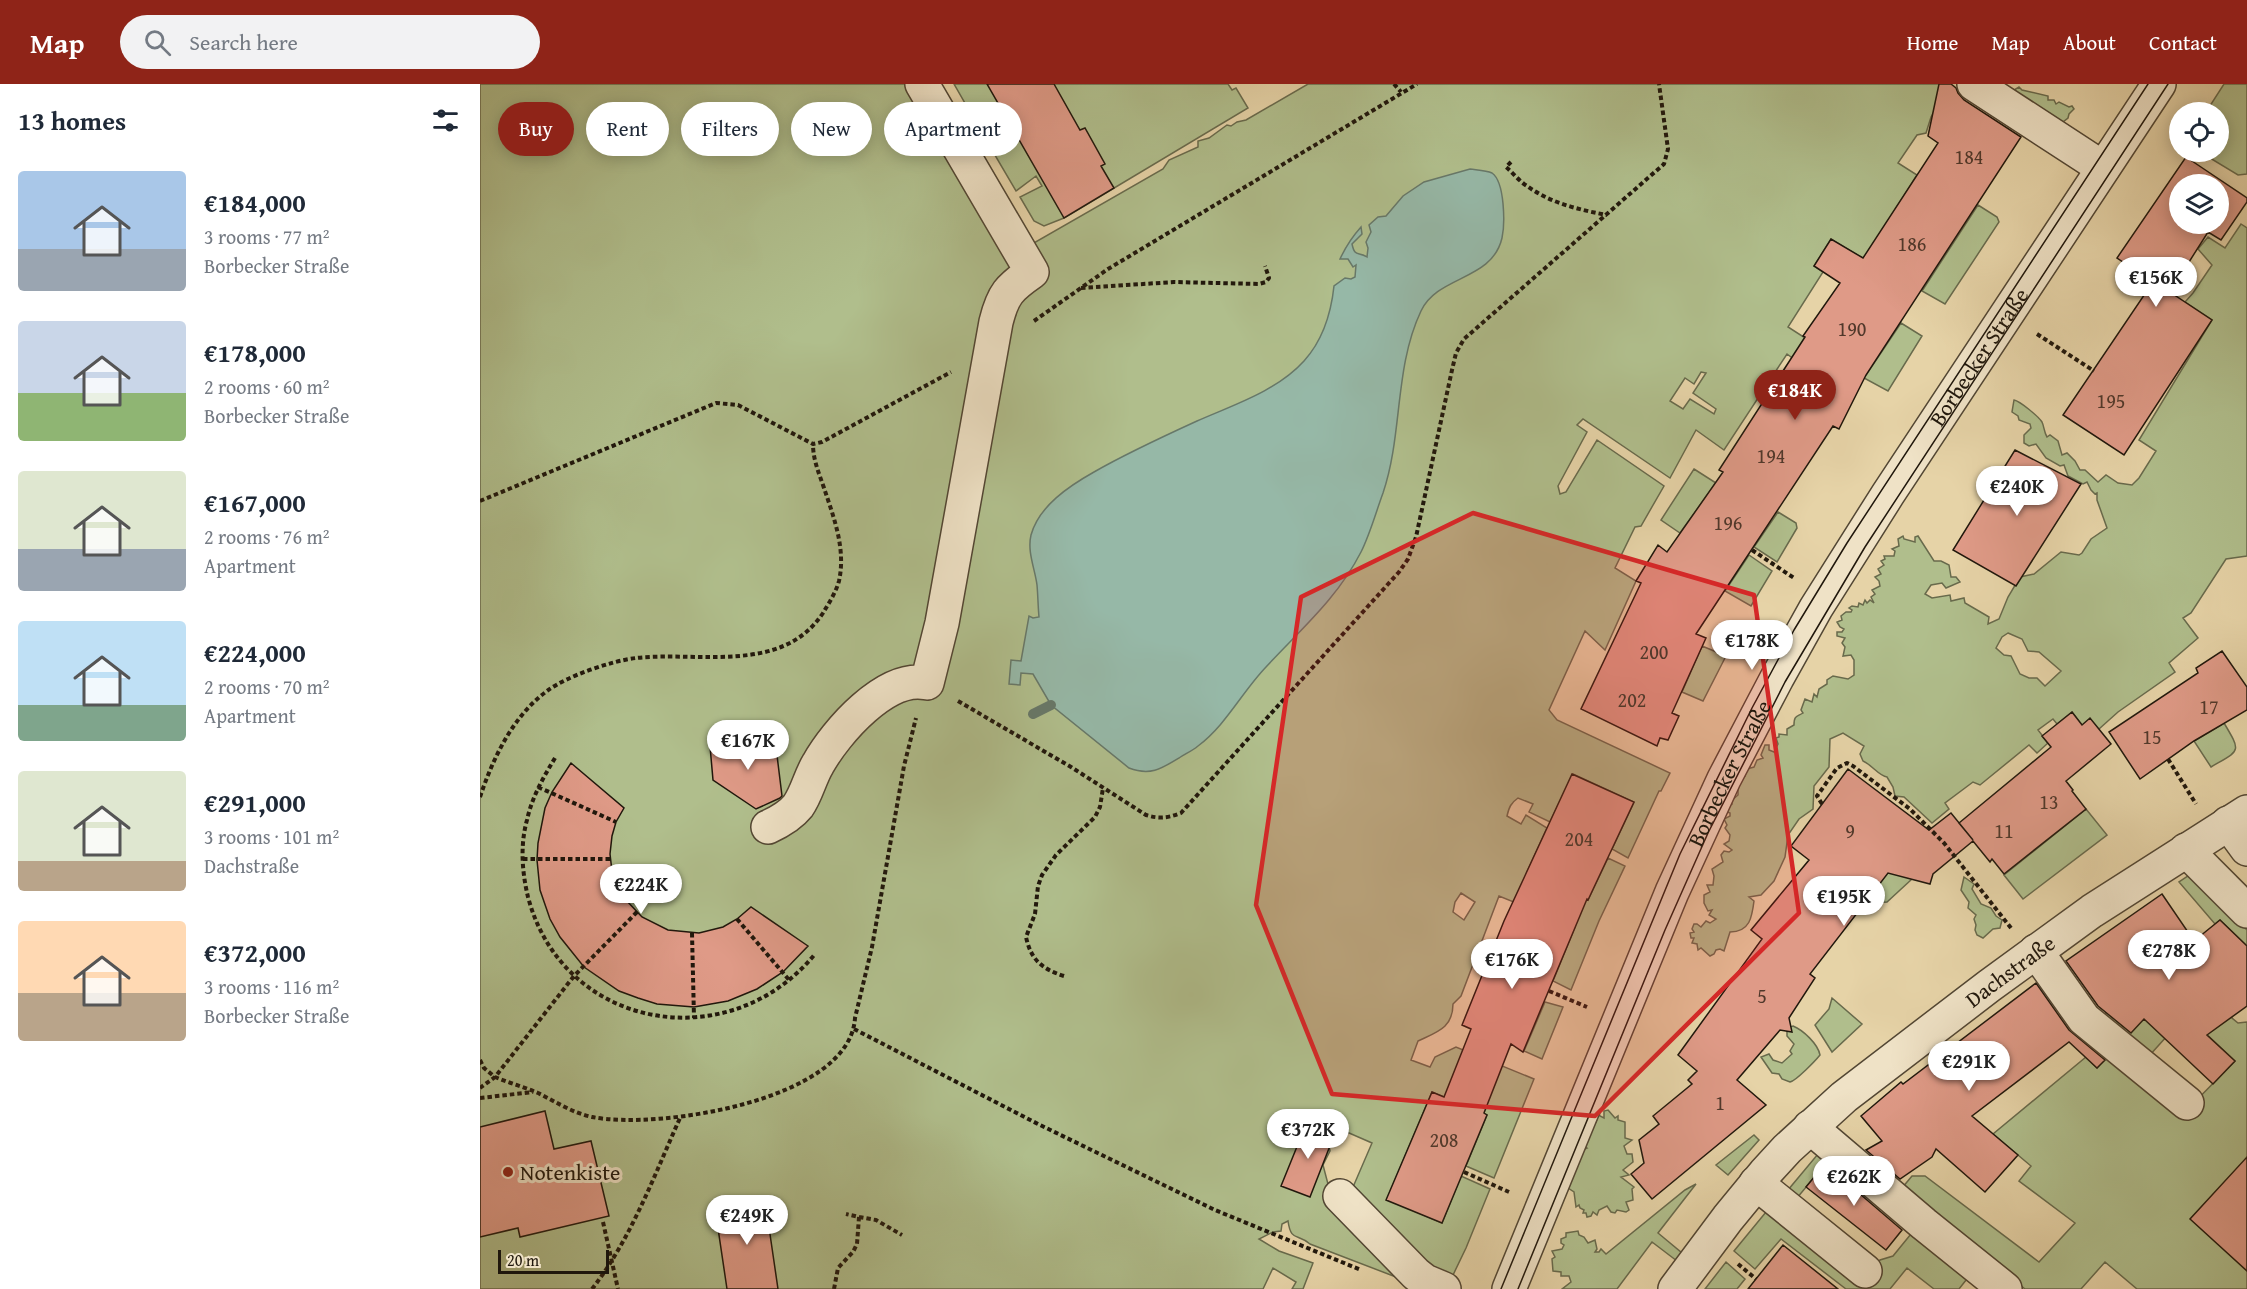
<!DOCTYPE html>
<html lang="en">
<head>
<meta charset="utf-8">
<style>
	:root { --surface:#fff; --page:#f2f2f3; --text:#1f2937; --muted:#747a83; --accent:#8f2418 }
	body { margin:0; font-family:"Gentium Book Plus",serif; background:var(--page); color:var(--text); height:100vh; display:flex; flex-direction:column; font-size:22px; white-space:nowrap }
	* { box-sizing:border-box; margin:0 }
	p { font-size:20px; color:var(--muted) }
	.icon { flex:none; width:33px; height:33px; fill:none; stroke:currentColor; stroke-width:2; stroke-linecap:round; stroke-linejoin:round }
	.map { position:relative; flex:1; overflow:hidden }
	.sheet { display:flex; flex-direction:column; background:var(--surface); width:480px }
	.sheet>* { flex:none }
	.guide { position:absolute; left:18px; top:18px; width:570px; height:54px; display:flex; gap:12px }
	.tools { position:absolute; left:1689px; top:18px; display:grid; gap:12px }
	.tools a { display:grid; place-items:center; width:60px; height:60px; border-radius:50%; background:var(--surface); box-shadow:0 3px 15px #0003; font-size:30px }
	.scale { position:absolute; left:18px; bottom:15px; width:111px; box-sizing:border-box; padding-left:6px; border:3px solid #20170c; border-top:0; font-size:16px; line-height:21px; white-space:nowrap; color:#20170c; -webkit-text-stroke:4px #efe2c6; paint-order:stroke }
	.price { position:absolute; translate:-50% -51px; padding:0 14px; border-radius:21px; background:#fff; color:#222; font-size:20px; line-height:39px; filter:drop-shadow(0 2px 3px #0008) }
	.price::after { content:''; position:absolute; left:50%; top:36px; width:18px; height:14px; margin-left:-9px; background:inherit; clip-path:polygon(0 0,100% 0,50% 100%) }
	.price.current { background:var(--accent); color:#fff }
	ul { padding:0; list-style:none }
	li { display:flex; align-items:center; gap:18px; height:150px; padding:0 18px }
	li span { display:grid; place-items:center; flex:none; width:168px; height:120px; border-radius:6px; color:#555 }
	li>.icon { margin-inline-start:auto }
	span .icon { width:72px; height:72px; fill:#fffc; stroke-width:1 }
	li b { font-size:26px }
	h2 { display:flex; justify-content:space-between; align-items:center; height:72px; padding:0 18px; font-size:26px }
	.pill { padding:0 21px; border-radius:27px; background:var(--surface); box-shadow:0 3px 15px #0003; font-size:21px; line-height:54px }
	.pill.current { background:var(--accent); color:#fff }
	header { display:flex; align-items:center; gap:36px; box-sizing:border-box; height:84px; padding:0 30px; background:var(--accent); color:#fff }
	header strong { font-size:28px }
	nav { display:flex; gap:33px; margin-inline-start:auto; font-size:21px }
	.search { width:420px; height:54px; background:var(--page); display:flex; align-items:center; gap:15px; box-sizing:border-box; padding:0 21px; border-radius:33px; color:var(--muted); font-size:22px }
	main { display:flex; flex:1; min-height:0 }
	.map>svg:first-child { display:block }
	.green { fill:#b0be8c; stroke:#686a4c; stroke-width:1.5; fill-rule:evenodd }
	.water { fill:#96b8a7; stroke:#677869; stroke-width:1.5 }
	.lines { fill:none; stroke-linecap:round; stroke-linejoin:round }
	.stream { stroke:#677869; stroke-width:10 }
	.building { fill:#df9a87; stroke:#20170c; stroke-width:1.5; fill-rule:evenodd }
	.minor-casing { stroke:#524633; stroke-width:36 }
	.path { stroke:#20170c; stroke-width:4; stroke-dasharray:4.5 3; stroke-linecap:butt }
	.minor { stroke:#efe2c6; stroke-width:33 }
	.tram { stroke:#20170c; stroke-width:1.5 }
	.marked { fill:#d62828; fill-opacity:0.2; stroke:#d62828; stroke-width:4.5; stroke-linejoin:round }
	.poi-dot { fill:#8f2418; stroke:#efe2c6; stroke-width:2 }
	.labels { text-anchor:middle; stroke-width:6; stroke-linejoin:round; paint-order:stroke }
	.number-label { font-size:20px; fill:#50382b }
	.street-label { font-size:22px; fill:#20170c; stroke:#efe2c6 }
	.poi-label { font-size:22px; fill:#20170c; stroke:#efe2c6; text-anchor:start }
</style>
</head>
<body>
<header>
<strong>Map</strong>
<div class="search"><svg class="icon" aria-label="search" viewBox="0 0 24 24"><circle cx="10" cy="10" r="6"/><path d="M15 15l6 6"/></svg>Search here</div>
<nav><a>Home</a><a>Map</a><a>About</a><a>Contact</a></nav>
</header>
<main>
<section class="sheet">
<h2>13 homes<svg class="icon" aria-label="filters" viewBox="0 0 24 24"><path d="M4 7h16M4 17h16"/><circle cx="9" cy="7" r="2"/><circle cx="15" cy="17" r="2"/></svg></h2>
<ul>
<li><span style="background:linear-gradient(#a9c7e8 65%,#9aa5b1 0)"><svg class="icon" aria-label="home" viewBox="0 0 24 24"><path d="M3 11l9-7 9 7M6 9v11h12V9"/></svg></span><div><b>€184,000</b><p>3 rooms · 77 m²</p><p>Borbecker Straße</p></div></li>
<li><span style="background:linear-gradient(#c9d6e8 60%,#8fb573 0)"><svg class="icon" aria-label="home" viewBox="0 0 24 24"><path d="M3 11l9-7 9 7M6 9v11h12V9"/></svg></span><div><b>€178,000</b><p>2 rooms · 60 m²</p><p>Borbecker Straße</p></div></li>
<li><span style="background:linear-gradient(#dfe7d0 65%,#9aa5b1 0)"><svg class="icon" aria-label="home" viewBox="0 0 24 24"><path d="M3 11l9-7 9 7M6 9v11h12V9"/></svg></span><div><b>€167,000</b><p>2 rooms · 76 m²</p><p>Apartment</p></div></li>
<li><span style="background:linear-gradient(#bfe0f5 70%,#7fa58c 0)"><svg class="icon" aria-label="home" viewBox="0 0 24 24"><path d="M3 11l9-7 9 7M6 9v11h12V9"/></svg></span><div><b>€224,000</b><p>2 rooms · 70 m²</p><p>Apartment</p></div></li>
<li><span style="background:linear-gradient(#dfe7d0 75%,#b9a48a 0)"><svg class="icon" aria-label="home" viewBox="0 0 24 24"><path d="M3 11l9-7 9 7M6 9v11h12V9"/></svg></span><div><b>€291,000</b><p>3 rooms · 101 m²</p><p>Dachstraße</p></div></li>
<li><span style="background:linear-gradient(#ffd9b3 60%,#b9a48a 0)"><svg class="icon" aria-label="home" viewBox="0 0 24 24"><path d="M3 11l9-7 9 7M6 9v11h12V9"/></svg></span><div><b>€372,000</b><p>3 rooms · 116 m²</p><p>Borbecker Straße</p></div></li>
</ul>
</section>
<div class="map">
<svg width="1767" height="1205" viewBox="0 0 1767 1205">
	<rect width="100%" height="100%" fill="#e6d3a7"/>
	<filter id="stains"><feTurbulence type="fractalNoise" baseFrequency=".00333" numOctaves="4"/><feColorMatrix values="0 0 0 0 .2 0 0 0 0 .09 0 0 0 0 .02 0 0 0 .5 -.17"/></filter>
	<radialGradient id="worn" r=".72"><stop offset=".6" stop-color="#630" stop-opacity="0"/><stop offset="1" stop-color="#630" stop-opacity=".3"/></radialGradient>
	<path class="green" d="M0,0H442L540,167L683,85L689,76L718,63V57L729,54L747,41L751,42L757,38L766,36L828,0H1470L1451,33L1446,49L1437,51L1418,79L1437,91L1384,175L1351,155L1334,182L1343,188L1308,243L1333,259L1319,279L1307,270L1244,366L1216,346L1190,394L1103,335L1097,341L1107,348L1078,402L1080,410L1086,408L1117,356L1184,402L1161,442L1155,443L1135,484L1156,497L1125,566L1105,547L1069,626L1077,636L1190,689L1181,707H1179L1148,774L1132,765L1154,718L1093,690L1070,738L1049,728L1053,720L1038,714C1031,719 1029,723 1027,732L1041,740L1046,731L1067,744L1047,788L1108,816L1128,774L1145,782L1119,837L1091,906L1073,897L1095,843L1019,812L981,912L973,920C973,944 957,948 938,957L931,976L950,983L955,973L976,963L1054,995L1014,1094L986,1082L1007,1031L952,1008L907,1115L962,1139L981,1092L1010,1105L986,1164L973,1191L968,1192L933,1176L870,1110L892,1059L860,1045L857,1054L839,1045L849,1062L850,1067L843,1081L849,1104L929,1198L830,1160C817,1149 811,1158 808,1137L802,1140L801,1147L793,1148L779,1155L799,1167L833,1179L823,1205H812L816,1198L793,1184L783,1205H0ZM1221,288L1226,289L1213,309L1236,325L1234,330L1210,315L1203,325L1190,317L1205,294L1214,300ZM981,809L995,818L984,836L973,828L975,818Z
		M474,0H748L752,6L756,4L768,24L584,134L564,142L554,137L540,113L562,102L556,92L536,107L509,61L575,26L570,18L505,54Z
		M1744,0H1767V90L1758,91L1720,68H1738V28H1726Z
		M1539,3L1542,6L1568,12V16H1574L1576,20L1579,18L1589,23L1592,22L1594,25L1589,30L1588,34L1579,41L1534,6Z
		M1498,121L1517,133L1519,138L1465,220L1442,207Z
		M1761,140L1767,144V472L1746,475L1711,529L1703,534L1718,554L1689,579L1695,588L1638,628L1619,645L1602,641L1592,628L1577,640L1573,635L1558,646L1568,659L1557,669L1549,661L1500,701L1493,698L1465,719L1469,725L1452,739L1424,713L1415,712L1413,703L1407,693C1399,692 1392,681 1383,677L1380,670L1384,662L1363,649L1350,655L1349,683L1334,702L1333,725L1319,735L1308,751L1305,773L1294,797L1281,811L1269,813L1274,817C1272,833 1270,848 1250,848L1244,867L1240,865L1236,866L1234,870L1230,872L1221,864L1218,866L1217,860L1212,859L1214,854H1211L1210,849L1214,848L1212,845L1214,840H1217L1221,843L1226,837L1230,839L1236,835L1229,831L1232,826L1228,827L1224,819V811L1230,808L1227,801H1233L1234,792L1232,785L1243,778L1241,771L1244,767L1249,768L1252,766L1244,760L1249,757L1250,751L1245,744L1247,741L1244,735L1250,732V729L1245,727L1246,723L1252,720L1251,717L1258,711V704L1256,701L1265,692L1263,690V686L1274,683L1277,676L1283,674L1281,671L1285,661H1289V666L1294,668L1298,660L1296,654L1299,653V650L1307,651V645L1314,641C1314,631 1317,633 1323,629L1321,626L1325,615L1332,618L1334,610L1337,613L1339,605L1347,600V596L1353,592L1368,595L1374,591V576L1371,571L1363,572L1365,563L1362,559L1365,554L1357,552V548H1362L1364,545L1360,543L1357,538L1362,536L1361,532L1366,528H1371L1372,526L1369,524L1372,522L1378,523L1379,519L1383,521L1385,516L1387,519L1390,516L1394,519L1391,513L1395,510L1392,506L1400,502L1399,497L1395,493L1401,490L1398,485L1404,481L1401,477L1405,475L1404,472H1414L1415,467L1412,465L1419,462L1418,455L1423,452L1424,455L1435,458V453L1438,452L1454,477H1461L1469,481L1471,493H1476L1480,498L1466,504L1462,499L1451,501L1445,510L1452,514L1470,511L1471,517L1484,514L1485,519L1509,533L1508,540L1519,535L1528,513L1540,493L1554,490L1581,468L1599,471L1602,469L1611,455L1627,444L1617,416V409L1615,410L1611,406L1607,398L1603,400L1588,392L1584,381L1580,382L1566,374L1556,360L1549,362L1544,359V351L1551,344L1550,340L1539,336L1538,332L1532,328L1534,316C1540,317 1559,333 1562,338C1564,342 1564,348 1567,353L1570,351L1578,357L1582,371L1587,369L1595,377L1600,386H1605L1618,398L1626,391L1638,399L1652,401L1659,394L1676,367L1659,356L1732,236L1705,218L1713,209L1732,181L1718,165L1728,153L1745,164ZM1528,549L1542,555L1548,567L1559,568L1581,587L1565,602L1557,594H1549L1540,590L1531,572L1524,571L1516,564L1522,553Z
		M1421,239L1442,252L1408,307L1384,294Z
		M1214,385L1236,399L1200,449L1181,436Z
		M1298,428L1316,439L1317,444L1297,478L1274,463Z
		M1269,471L1292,487L1271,522L1245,507Z
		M1222,562L1246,572L1223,617L1202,608Z
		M1744,639C1762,669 1760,666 1731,683L1714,657Z
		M1606,725L1627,751L1543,815L1524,791Z
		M1404,764L1432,795L1407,818L1386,819L1371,808Z
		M1708,792L1726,804L1767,846V862L1740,836L1735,840L1699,798Z
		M1484,793L1494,800L1492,805L1501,820L1511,824L1516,832L1522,836L1520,844L1513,845L1503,854L1497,851L1495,846L1496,841L1494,835L1496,831L1488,824L1489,818L1481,806Z
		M1352,914L1382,940L1352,968L1335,941L1349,925Z
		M1065,918L1083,923L1062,975L1044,967Z
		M1635,922L1751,927L1752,934L1758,939L1767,938V1205H1657L1625,1178L1601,1205H1545L1422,1104L1432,1092H1445L1559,1178L1595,1139L1539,1097L1551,1082L1513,1050L1606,973L1617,984L1630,967L1701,1032L1755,977L1706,931L1669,972L1615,937Z
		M1313,942C1323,946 1338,960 1340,971C1336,976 1316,997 1310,998L1302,995L1299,990L1292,989L1281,973L1289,970L1293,976L1302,979L1312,970L1310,967L1314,960L1307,952V944Z
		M1128,1026L1135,1034L1138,1032V1036L1145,1038V1054L1152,1056L1144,1062L1147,1070H1152L1153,1078L1143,1086L1149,1091L1141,1093L1154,1103L1152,1105L1153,1116L1146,1118L1149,1126L1146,1128L1137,1126L1135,1129L1131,1128L1127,1122L1119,1126L1117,1131L1113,1128L1111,1132L1107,1133L1106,1129H1103L1104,1126L1100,1124L1099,1121L1096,1123L1094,1108L1088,1104L1100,1067L1107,1064L1104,1062L1110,1038H1116L1119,1029L1120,1032L1124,1034V1027Z
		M1274,1051L1279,1056L1248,1091L1236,1081Z
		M1338,1070L1347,1078L1317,1114L1308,1106Z
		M1216,1100L1178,1149L1202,1169L1197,1177L1172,1158L1137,1205H1082L1091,1198L1089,1192H1081V1188L1073,1187L1072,1175L1075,1173L1072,1167L1082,1165L1084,1161L1081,1159V1155L1086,1153V1149L1098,1147L1099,1151L1104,1153L1108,1159L1115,1156L1117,1165L1115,1168H1119L1121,1165L1126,1170L1205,1106Z
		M1286,1128L1379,1202L1400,1176L1413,1172L1435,1145L1490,1191L1479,1205H1454L1427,1184L1410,1205H1366L1301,1155L1275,1185L1254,1167Z
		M1246,1178L1265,1195L1257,1205H1225Z"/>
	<path class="water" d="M990,85C997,86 1006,86 1012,89C1025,98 1025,140 1022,154C1012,197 958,191 941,227C914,284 923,350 903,409C896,428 890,450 881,468C857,515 820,546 786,583C762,608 746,641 718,662C712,667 705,670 699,674C681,685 670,692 649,684L571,621L553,590L541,589L540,601L529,600L531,576L541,577L549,532L553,534L559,533C558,523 558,512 557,501C555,485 547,468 551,451C559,422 589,402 614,388C647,369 682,353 717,337C753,321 797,307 824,277C843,256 851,230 854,202L865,194L871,195L875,193L876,181L873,183L868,175H860C866,162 872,153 881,143L882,150L872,160C875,174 878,167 887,173L888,164L886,158L891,148L889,141L898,133L906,132L923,112L944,98Z"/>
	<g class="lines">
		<path class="stream" d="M553,630L571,621"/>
	</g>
	<path class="building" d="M507,0H574L600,46L605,44L625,80L621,82L634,104L584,134Z
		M1459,0H1471L1476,4L1478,9L1484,16L1541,53L1386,291L1359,345L1353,342L1216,550L1226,554L1192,629L1199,632L1188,656L1180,654L1177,662L1101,625L1161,499L1156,497L1178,461L1187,468L1243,388L1239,386L1325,253L1323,252L1360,199L1334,182L1351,155L1383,174L1458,59L1448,52Z
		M1706,73L1767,114V118L1741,156L1728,148L1690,208L1732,236L1644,371L1583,331L1673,198L1637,174ZM1700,100H1738V140H1700Z
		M1535,366L1601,400L1536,502L1473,466Z
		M1742,567L1767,603V626L1714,657L1660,695L1629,648L1718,589L1716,584Z
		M1592,628L1602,641L1610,634L1631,660L1586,697L1593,706L1592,707L1606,725L1524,790L1512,775L1510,778L1493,757L1453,790L1450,800L1408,789L1330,890L1335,894L1309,934L1312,948L1300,946L1257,996L1286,1021L1172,1115L1151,1090L1164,1079L1159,1056L1179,1040L1173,1032L1212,1000L1208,996L1217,987L1198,971L1282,855L1271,846L1329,776L1311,762L1368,685L1449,746L1471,729L1493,756L1479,739L1571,663L1562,652Z
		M295,655L302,712L300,714L276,725L233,696L230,662Z
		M91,679L144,724L136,738L132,752L130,770L132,787L146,816L162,833L188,846L219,849L243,843L257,835L271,823L328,862L303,888L277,905L248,917L214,923L177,920L158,914L139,907L104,883L80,853L70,835L60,806L57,776L58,759L65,724L72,708Z
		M1092,690L1154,718L1108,816L1107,815L1043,968L1031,960L1004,1029L1007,1031L962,1139L906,1116L952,1008L964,1013L991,945L982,941L1024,837Z
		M1682,810L1714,857L1740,836L1767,862V922L1727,951L1755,977L1733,1000L1664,935L1651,949L1618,922L1586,877Z
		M1556,899L1589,946L1625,976L1617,984L1589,958L1492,1032L1538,1071L1505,1108L1456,1065L1452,1073L1420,1095L1386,1066L1402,1057L1381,1032L1421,998L1423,1000Z
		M65,1027L74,1065L111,1057L129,1132L40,1153L38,1144L0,1153V1043Z
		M827,1038L855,1049L830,1113L801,1102Z
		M1767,1073V1187L1710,1135Z
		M1345,1080L1422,1146L1406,1166L1326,1103Z
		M285,1116L298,1205H247L235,1124Z
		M1303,1161L1358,1205H1268Z"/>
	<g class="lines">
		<defs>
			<g id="minor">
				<path d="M1494,0L1623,84"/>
				<path d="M1748,739L1767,765"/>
				<path d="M288,743C299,738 310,732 318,722C327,709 330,693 338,680C356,648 406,590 447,599L462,539L516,238C523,210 529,204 552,188L442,0"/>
				<path d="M1706,766L1767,827"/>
				<path d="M1556,867L1604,935L1707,1019"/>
				<path d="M1330,1043L1444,1140L1525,1205"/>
				<path d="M1276,1099L1385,1187"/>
				<path d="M860,1112L936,1190L945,1197L964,1205"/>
				<path id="s1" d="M1029,1205L1192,808L1244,695L1297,594L1336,524L1408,410L1679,0"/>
				<path id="s2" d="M1195,1205L1248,1134L1285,1089L1307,1065L1364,1013L1509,902L1612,827L1767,728"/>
			</g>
		</defs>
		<use href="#minor" class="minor-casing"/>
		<path class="path" d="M914,0L921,8
			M1031,78L1026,83C1033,89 1039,97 1047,102C1070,119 1100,126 1127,131
			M601,204L694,198L779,200L786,198L789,194L785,182
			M554,237L628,185L937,0
			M1557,250L1614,287
			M0,417L236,319L258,321L333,360L342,358L471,288
			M1272,466L1314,494
			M478,617L591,683L666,731C679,735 688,734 701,729L919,488L928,475L936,453L972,286L976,269L984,255L1184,80L1188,65L1179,0
			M75,674C63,694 52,713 47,736C40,761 42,788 48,813C83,946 249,975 335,870
			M1688,675L1716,720
			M58,703L136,738
			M0,713C13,674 33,632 67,607C87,592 131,577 156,574C218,567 302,591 343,529C349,519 356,508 359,497C366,465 354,434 344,404C339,389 333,376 333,360
			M1342,720L1337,712L1357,684L1367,679L1373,682L1430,725L1464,759L1531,844
			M43,775H130
			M157,828L94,892L15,993C29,999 44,1003 58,1009C76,1018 93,1029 112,1033C177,1046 370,1017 375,934L392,863L424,682L436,634
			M257,835L310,897
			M212,849L214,934
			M584,892C562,885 551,876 546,853L555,830L558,802L562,791L576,771L615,733L620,723L623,704
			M1069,907L1107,923
			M374,945L558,1040L735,1126L881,1186
			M0,976L4,984L15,993L0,1004
			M0,1014L53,1008
			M984,1088L1029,1108
			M379,1133L396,1136L422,1151
			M123,1138L138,1205
			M1258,1180L1276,1195
			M112,1205C151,1155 174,1092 200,1034
			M354,1205L358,1184L373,1168L377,1160L379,1133L366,1130"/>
		<use href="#minor" class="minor"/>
		<path class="tram" d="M1021,1205L1200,770L1272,624L1314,546L1367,459L1668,0
			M1038,1205L1185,846L1228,749L1305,598L1385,463L1688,0"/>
	</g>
	<path class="marked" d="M993,429L1274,511L1319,829L1115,1032L852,1010L776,821L821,513Z"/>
	<circle class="poi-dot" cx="28" cy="1088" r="6"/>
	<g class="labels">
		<g class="number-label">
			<text x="1489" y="80">184</text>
			<text x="1432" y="167">186</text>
			<text x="1372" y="252">190</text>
			<text x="1631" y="324">195</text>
			<text x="1291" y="379">194</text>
			<text x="1248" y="446">196</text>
			<text x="1174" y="575">200</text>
			<text x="1152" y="623">202</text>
			<text x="1729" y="630">17</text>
			<text x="1672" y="660">15</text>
			<text x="1569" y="725">13</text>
			<text x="1370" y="754">9</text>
			<text x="1524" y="754">11</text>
			<text x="1099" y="762">204</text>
			<text x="1282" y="919">5</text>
			<text x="1240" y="1026">1</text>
			<text x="964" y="1063">208</text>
		</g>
		<g class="street-label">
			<text dy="8" stroke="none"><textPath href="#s1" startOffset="1047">Borbecker Straße</textPath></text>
			<text dy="8" stroke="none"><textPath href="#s1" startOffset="561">Borbecker Straße</textPath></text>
			<text dy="8" stroke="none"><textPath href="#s2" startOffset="465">Dachstraße</textPath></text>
		</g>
		<g class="poi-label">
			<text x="40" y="1096">Notenkiste</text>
		</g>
	</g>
	<rect width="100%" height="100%" filter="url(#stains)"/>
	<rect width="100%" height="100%" fill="url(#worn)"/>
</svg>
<div class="tools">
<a><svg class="icon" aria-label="locate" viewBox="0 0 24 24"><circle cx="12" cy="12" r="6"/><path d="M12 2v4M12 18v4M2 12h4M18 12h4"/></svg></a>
<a><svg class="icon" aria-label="layers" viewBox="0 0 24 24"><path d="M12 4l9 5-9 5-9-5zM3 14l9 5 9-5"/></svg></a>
</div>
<div class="scale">20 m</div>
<b class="price" style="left:1676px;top:224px">€156K</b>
<b class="price current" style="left:1315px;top:337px">€184K</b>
<b class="price" style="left:1537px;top:433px">€240K</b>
<b class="price" style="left:1272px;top:587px">€178K</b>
<b class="price" style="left:268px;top:687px">€167K</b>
<b class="price" style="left:161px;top:831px">€224K</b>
<b class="price" style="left:1364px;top:843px">€195K</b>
<b class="price" style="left:1689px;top:897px">€278K</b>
<b class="price" style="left:1032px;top:906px">€176K</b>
<b class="price" style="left:1489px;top:1008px">€291K</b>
<b class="price" style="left:828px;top:1076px">€372K</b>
<b class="price" style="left:1374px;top:1123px">€262K</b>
<b class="price" style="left:267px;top:1162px">€249K</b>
<div class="guide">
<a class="pill current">Buy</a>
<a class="pill">Rent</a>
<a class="pill">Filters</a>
<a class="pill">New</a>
<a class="pill">Apartment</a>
</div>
</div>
</main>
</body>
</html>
